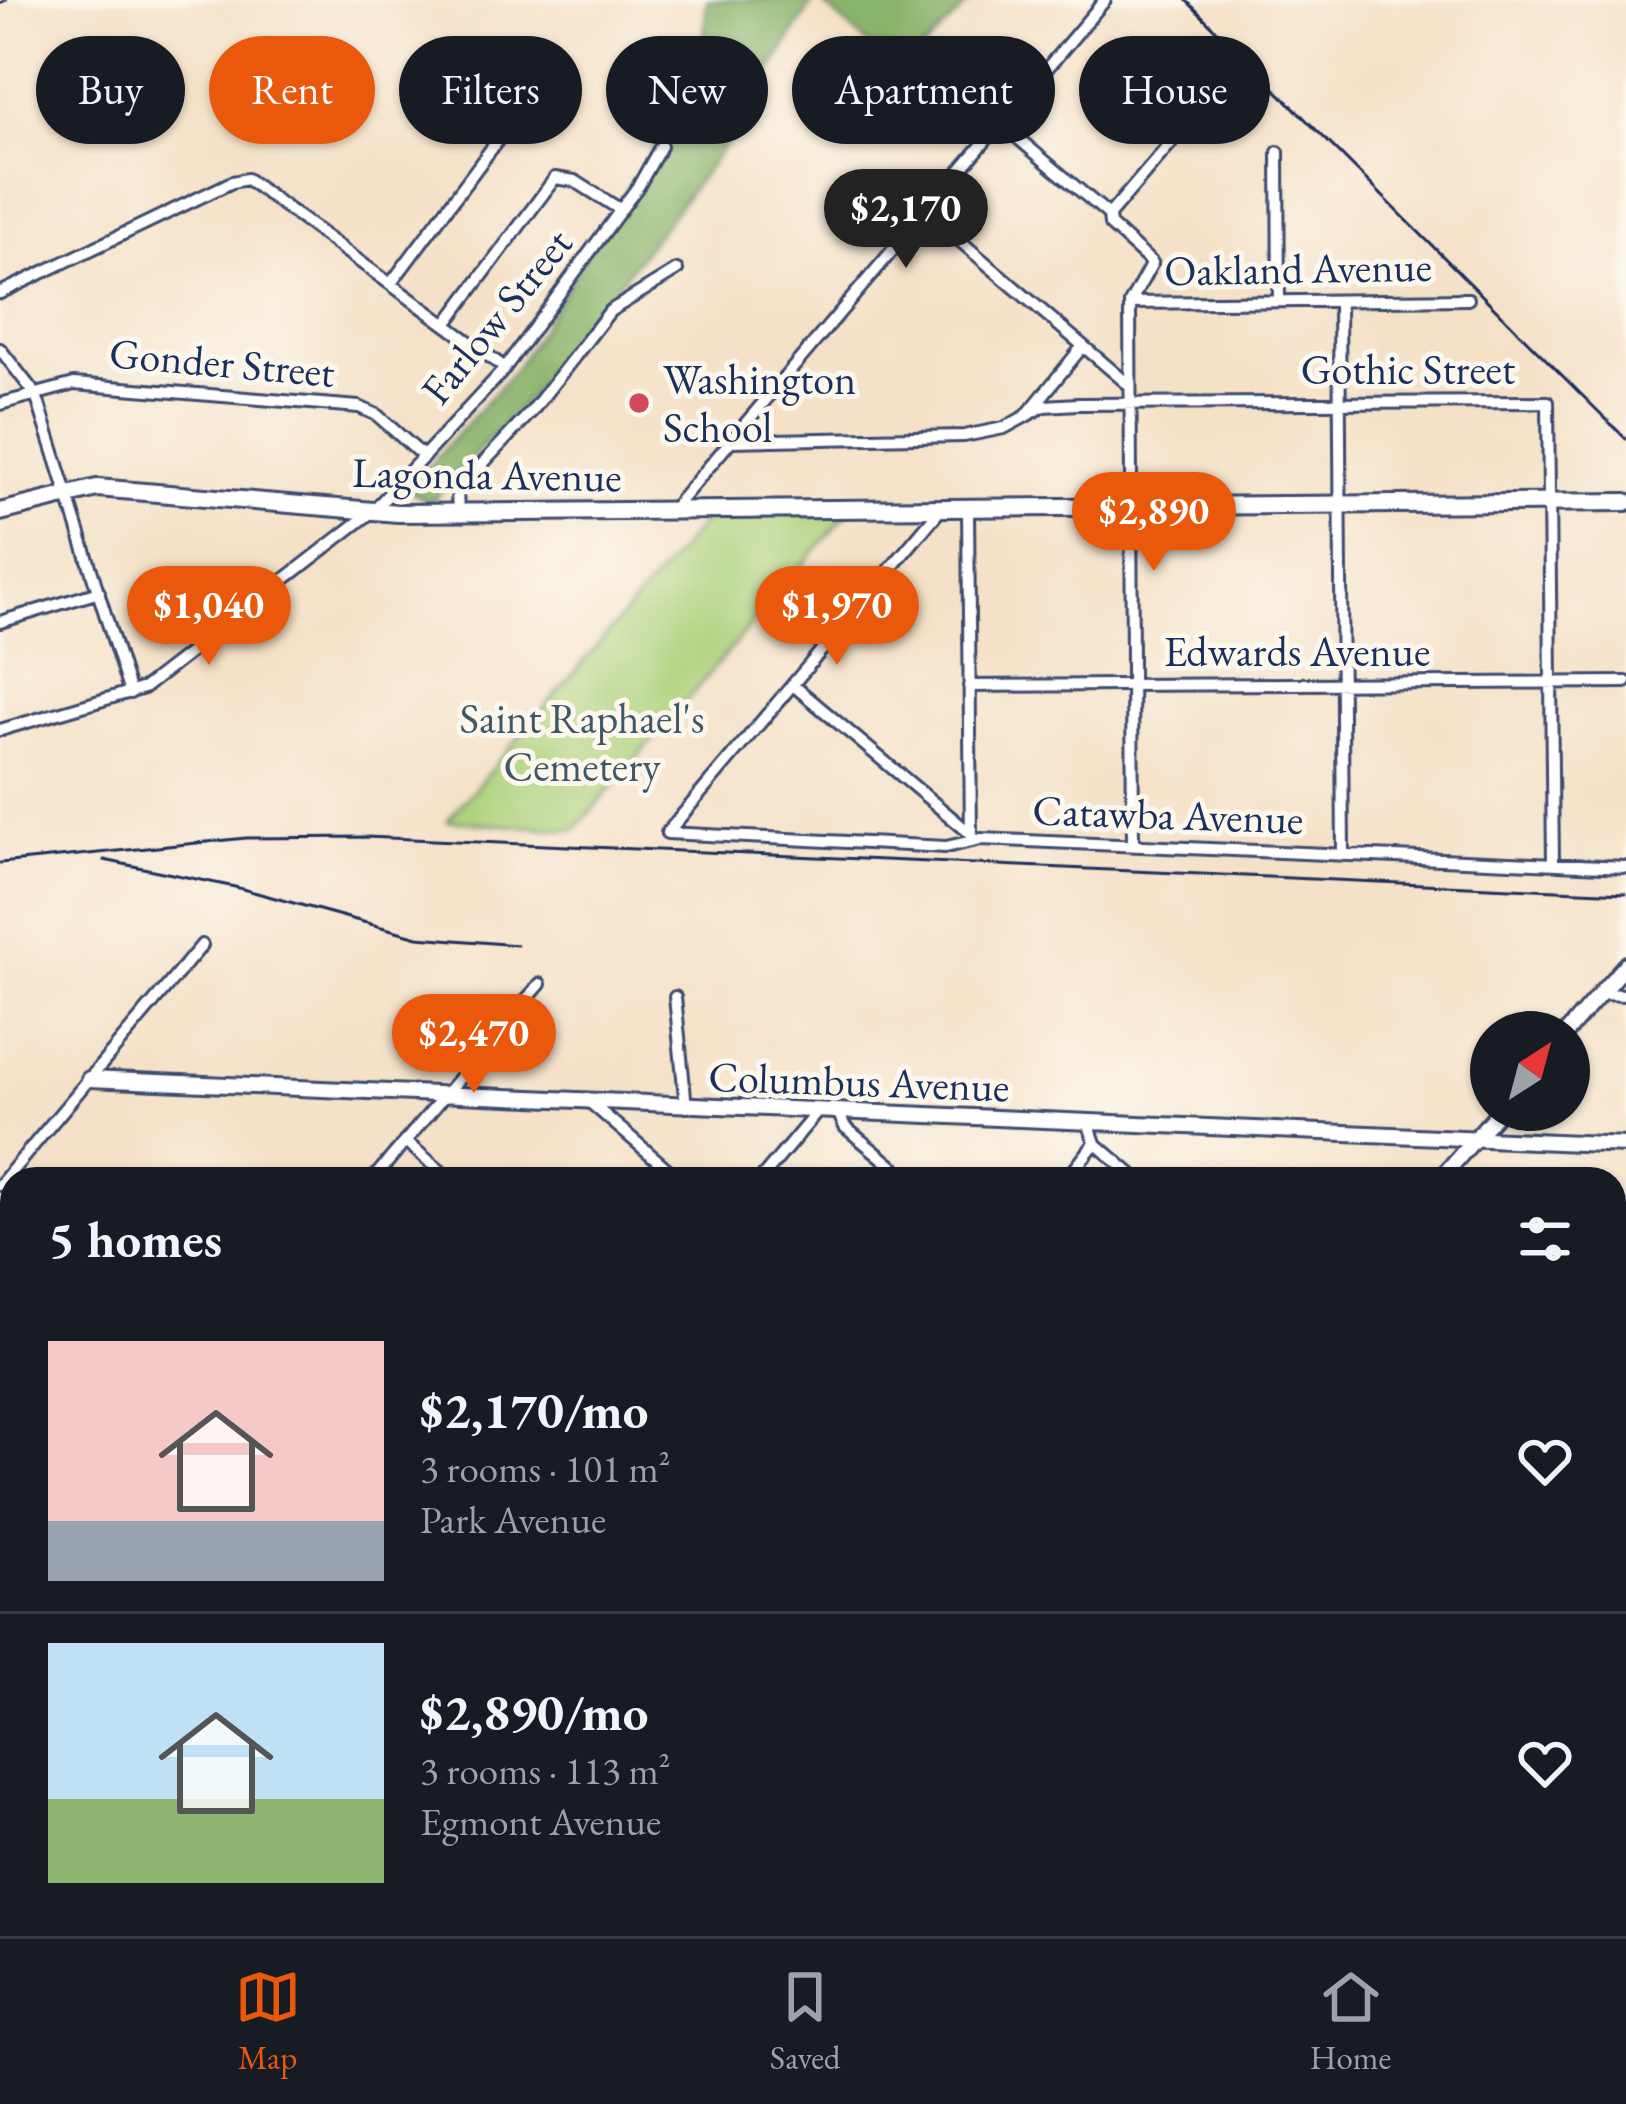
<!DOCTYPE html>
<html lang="en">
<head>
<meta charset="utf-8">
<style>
	:root { --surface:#171b24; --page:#20242c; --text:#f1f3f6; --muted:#9ea1a6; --line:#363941; --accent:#ea580c }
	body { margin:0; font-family:"EB Garamond",serif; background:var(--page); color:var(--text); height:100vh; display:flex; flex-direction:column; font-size:45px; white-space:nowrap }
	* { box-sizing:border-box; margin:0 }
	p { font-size:39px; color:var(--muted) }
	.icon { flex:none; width:66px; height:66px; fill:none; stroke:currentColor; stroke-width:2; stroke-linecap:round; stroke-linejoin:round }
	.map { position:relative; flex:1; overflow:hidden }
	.drawer { position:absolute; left:0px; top:1167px; width:1626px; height:771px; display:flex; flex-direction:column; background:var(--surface); border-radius:36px 36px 0 0; box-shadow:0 3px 9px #0004 }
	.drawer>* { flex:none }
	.banner { position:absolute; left:36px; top:36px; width:1554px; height:108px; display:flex; gap:24px }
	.needle { width:78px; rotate:36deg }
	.controls { position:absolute; left:1470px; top:1011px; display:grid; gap:24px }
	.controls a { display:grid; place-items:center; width:120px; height:120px; border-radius:50%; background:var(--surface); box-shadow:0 3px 9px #0004; font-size:60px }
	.price { position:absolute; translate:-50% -102px; padding:0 27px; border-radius:42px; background:var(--accent); color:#fff; font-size:39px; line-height:78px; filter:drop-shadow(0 3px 6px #0008) }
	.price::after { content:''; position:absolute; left:50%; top:72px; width:36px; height:27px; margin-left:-18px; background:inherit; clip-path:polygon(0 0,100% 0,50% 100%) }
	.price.current { background:#222; color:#fff }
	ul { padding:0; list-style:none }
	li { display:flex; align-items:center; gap:36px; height:300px; padding:0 48px }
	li+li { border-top:3px solid var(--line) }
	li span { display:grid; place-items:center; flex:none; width:336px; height:240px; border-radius:0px; color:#555 }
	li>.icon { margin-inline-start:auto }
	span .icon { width:144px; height:144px; fill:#fffc; stroke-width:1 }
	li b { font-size:51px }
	h2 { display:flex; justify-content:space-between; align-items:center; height:144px; padding:0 48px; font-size:51px }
	.tag { padding:0 42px; border-radius:54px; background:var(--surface); box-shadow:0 3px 9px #0004; font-size:42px; line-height:108px }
	.tag.current { background:var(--accent); color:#fff }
	.tabs { display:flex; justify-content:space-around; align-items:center; height:168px; border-top:3px solid var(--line); background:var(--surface); font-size:33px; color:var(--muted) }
	.tabs a { display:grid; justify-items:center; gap:6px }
	.tabs .current { color:var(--accent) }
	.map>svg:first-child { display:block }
	.green { fill:#add27b; stroke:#64806c; stroke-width:3 }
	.forest { fill:#8ab46b; stroke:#527264; stroke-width:3 }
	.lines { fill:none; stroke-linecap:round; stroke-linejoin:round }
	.street-casing { stroke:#3c4a6e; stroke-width:16 }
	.secondary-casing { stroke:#3c4a6e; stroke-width:20 }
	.primary-casing { stroke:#3c4a6e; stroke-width:22 }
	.street { stroke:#fff; stroke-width:10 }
	.secondary { stroke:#fff; stroke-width:14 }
	.primary { stroke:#fff; stroke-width:16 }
	.rail { stroke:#1b2f5e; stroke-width:3 }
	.poi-dot { fill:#d1495b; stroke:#fbf7ec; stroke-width:4.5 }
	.labels { text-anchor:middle; stroke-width:10; stroke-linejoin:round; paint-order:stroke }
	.street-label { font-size:42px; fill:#1b2f5e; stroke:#fbf7ec }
	.poi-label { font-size:42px; fill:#1b2f5e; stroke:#fbf7ec; text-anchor:start }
	.park-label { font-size:42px; fill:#405865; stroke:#fbf7ec }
</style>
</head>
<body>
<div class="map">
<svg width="1626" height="1936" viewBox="0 0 1626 1936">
	<rect width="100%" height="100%" fill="#fbf7ec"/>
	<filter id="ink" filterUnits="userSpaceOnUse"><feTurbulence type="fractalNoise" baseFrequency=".00833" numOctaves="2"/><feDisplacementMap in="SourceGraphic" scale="24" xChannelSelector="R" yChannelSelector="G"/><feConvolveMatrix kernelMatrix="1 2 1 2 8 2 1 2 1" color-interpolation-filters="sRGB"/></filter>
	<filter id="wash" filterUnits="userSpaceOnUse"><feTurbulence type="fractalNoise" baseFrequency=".004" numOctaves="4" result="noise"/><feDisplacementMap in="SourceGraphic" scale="48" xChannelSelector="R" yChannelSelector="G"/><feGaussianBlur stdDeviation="2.7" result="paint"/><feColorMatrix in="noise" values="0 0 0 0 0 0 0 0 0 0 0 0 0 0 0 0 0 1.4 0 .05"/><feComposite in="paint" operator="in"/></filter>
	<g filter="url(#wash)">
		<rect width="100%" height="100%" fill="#f5e1c7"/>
		<path class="green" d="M850,510L575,830L447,821L713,511Z"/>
		<path class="forest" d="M707,0H814L727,143L543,381L430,503L408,489L514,371L702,71Z
			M819,0H972L900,73Z"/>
	</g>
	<g filter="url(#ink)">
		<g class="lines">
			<defs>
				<path id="street" d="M1001,124L1109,215L1110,225L1152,263L1130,303L1133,846
					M1278,152L1279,301
					M926,212L1129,385
					M1109,215L1235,68
					M392,282L512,121
					M0,293L232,182L247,179L505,368
					M1339,301L1343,854
					M1130,303L1468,299
					M447,323L555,178L575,181L621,210
					M0,349L36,395L130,693
					M0,404L74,384L359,407L377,415L424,457
					M1026,416L1044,406L1078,404L1548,402L1553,863
					M731,441L964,436L1004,428L1026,416L1083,346
					M968,508L971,840
					M673,509L1105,0
					M941,509L667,833L946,847L981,839L1626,867
					M458,512L457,491L532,411L610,311L677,270
					M0,622L99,592
					M793,685L971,834
					M969,686L1626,682
					M0,730L144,688L373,511L501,373L639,185L661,146
					M1600,994L1626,995
					M675,997L686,1107
					M592,1104L679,1179
					M838,1112L845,1127L908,1179
					M1088,1122L1095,1143L1137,1179
					M405,1141L450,1179
					M373,1179L540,984
					M761,1179L818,1111
					M1067,1179L1095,1143
					M0,1185L202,945
					M1614,1330L1626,1315
					M1614,1375L1626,1385
					M0,1380L12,1390
					M1614,1566L1626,1576
					M1614,1753L1626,1762
					M643,1926L655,1936
					M1135,1926L1147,1936
					M94,1936L102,1926
					M984,1936L993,1926
					M1410,1936L1418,1926
					M1621,1936L1626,1929"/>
				<path id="secondary" d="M1567,1032L1626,964
					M89,1079L1626,1145
					M1440,1179L1500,1110
					M786,1936L794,1926"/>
				<path id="primary" d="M0,512L97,488L398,513L1626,502
					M0,1614L12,1623
					M431,1926L445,1936"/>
			</defs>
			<use href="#street" class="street-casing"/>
			<use href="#secondary" class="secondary-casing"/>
			<use href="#primary" class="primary-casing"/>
			<use href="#street" class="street"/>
			<use href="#secondary" class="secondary"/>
			<use href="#primary" class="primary"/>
			<path class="rail" d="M1186,0L1626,439
				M0,3L6,0
				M104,860L235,887L418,937L517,945
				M0,863L246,838L366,837L1626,893"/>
		</g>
	</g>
	<circle class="poi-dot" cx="639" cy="403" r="12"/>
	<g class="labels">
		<g class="street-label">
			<text transform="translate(1298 268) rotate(-1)" y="15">Oakland Avenue</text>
			<text transform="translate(496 316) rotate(-51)" y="15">Farlow Street</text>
			<text transform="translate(222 362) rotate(5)" y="15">Gonder Street</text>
			<text x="1408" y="384">Gothic Street</text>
			<text transform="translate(487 474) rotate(1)" y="15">Lagonda Avenue</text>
			<text x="1297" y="666">Edwards Avenue</text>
			<text transform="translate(1168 814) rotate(2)" y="15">Catawba Avenue</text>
			<text transform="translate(859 1081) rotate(2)" y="15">Columbus Avenue</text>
		</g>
		<g class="poi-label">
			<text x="663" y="394">Washington<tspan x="663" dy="48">School</tspan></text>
		</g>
		<g class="park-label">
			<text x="582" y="733">Saint Raphael's<tspan x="582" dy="48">Cemetery</tspan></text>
		</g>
	</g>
</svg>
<div class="controls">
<a><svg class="needle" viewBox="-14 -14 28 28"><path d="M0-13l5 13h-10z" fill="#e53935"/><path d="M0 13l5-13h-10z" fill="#9ea1a6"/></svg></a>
</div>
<b class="price current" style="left:906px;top:271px">$2,170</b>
<b class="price" style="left:1154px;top:574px">$2,890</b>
<b class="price" style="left:209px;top:668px">$1,040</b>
<b class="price" style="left:837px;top:668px">$1,970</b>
<b class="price" style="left:474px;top:1096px">$2,470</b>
<div class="banner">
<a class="tag">Buy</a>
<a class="tag current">Rent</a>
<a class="tag">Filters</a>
<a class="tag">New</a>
<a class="tag">Apartment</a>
<a class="tag">House</a>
</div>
<section class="drawer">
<h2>5 homes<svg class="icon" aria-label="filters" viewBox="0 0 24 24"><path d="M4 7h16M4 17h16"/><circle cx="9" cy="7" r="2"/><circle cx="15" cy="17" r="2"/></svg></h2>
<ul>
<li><span style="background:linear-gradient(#f6c9c9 75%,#9aa5b1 0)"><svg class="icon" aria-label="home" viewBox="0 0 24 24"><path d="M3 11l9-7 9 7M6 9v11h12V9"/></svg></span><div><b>$2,170/mo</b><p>3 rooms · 101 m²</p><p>Park Avenue</p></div><svg class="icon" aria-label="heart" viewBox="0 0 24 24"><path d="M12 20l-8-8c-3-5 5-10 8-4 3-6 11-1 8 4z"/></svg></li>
<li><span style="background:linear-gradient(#bfe0f5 65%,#8fb573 0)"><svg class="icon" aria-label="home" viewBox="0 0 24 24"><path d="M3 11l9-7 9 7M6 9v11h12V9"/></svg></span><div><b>$2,890/mo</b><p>3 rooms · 113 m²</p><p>Egmont Avenue</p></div><svg class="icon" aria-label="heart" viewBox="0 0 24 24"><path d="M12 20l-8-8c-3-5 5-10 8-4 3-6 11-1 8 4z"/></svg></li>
</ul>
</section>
</div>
<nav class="tabs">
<a class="current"><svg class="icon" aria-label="map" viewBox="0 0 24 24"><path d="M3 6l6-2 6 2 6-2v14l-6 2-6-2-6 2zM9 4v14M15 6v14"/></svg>Map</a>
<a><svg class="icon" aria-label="saved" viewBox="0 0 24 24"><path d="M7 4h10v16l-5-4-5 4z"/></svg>Saved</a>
<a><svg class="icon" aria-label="home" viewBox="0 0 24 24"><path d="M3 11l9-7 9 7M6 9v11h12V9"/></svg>Home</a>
</nav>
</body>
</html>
